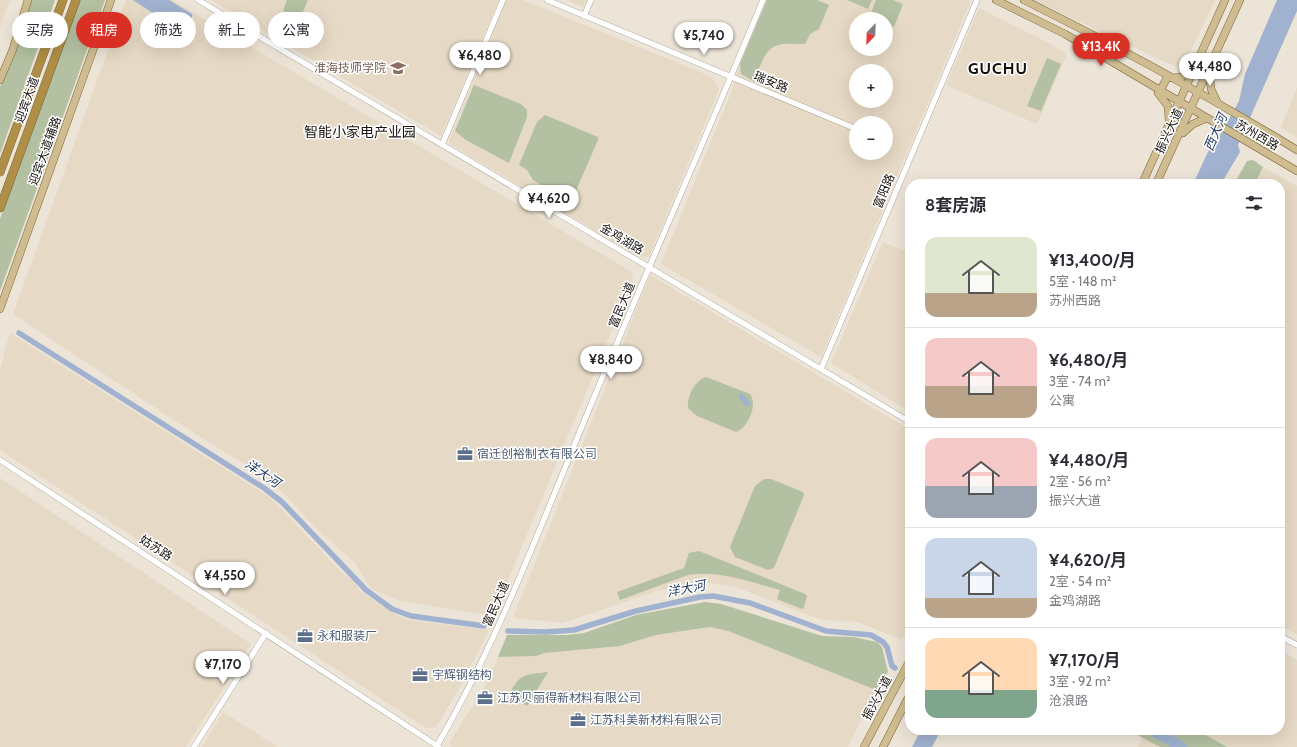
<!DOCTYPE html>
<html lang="zh">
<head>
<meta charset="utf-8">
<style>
	:root { --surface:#fff; --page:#f2f2f3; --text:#2b2b33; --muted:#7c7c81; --line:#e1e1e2; --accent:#d93025 }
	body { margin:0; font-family:Cabin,"Noto Sans SC",sans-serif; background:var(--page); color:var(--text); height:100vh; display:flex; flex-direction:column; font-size:15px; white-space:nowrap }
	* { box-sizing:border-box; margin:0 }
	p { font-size:13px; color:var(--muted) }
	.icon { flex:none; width:22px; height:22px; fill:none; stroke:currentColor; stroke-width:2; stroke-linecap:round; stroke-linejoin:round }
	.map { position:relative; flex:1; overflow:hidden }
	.drawer { position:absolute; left:905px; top:179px; width:380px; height:556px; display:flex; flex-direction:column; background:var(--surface); border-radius:16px; box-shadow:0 4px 16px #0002 }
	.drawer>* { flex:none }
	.banner { position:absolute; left:12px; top:12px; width:380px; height:36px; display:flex; gap:8px }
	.needle { width:26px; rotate:203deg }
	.buttons { position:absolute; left:849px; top:12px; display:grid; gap:8px }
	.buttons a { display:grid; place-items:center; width:44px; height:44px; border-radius:50%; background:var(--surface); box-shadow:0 4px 16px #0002; font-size:20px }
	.price { position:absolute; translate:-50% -34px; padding:0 9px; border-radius:14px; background:#fff; color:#222; font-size:13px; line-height:26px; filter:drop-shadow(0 1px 2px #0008) }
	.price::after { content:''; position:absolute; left:50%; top:24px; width:12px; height:9px; margin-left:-6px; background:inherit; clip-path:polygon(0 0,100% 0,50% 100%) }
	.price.current { background:var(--accent); color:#fff }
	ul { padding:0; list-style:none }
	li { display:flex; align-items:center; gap:12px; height:100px; padding:0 20px }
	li+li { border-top:1px solid var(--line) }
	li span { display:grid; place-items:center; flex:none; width:112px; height:80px; border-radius:12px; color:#555 }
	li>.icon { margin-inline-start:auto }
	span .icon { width:48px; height:48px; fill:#fffc; stroke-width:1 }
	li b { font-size:17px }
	h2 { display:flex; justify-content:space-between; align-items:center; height:48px; padding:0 20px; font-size:17px }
	.tag { padding:0 14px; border-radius:18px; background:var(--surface); box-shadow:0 4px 16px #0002; font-size:14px; line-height:36px }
	.tag.current { background:var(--accent); color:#fff }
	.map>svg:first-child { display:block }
	.built { fill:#e6d9c5; fill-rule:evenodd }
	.green { fill:#b3c0a1 }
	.water { fill:#a0b2cf }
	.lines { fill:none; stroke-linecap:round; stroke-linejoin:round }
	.canal { stroke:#a0b2cf; stroke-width:5.5 }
	.river { stroke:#a0b2cf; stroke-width:10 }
	.minor-casing { stroke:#8a8377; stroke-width:6 }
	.major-casing { stroke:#796333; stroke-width:8 }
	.highway-casing { stroke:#796333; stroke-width:9 }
	.minor { stroke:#fff; stroke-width:5.5 }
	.major { stroke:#cfbc91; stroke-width:7 }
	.highway { stroke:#af8f47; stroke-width:8 }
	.labels { text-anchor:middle; stroke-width:3; stroke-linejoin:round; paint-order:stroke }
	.education-label { font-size:12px; fill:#785e54; stroke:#fff; text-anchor:end }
	.street-label { font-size:12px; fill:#15120e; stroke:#fff }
	.service-label { font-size:12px; fill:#4e5e75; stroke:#fff; text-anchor:start }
	.water-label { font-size:13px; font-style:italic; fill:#1e355d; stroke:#fff }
	.quarter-label { font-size:14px; fill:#15120e; stroke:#fff }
	.district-label { font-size:16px; font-weight:bold; letter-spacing:1px; fill:#15120e; stroke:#fff }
</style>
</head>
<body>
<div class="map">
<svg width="1297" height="747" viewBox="0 0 1297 747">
	<rect width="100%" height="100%" fill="#ece4d7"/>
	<path class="built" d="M0,0H10L0,27Z
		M126,0H172L630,271L633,275L632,282L493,616L400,601L374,590L369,585L354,562L317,529L284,494L259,473L180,424L13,314Z
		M211,0H499L441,136Z
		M506,0H523L710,76L717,85L719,90L716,97L650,254L648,257L637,256L453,146L450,143L449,141Z
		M567,0H586L583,7Z
		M767,0H969L970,3L821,357L661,264L732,90L740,64ZM856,19H886V49H856ZM856,71H886V101H856ZM856,123H886V153H856Z
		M1033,0H1215L1184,65L1176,67Z
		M979,8L1047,42L1067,54L1037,124L946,85Z
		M1297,87V138L1281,127Z
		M1263,167L1297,186V635L1280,625V184H1255Z
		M883,242L910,253V412L831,363Z
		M650,275L910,430V624L902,640L858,622L822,620L733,586L697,582L657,591L562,623L513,618Z
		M10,333L266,495L275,502L344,575L354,581L360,591L394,614L408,620L489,630L458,691L436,727L426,728L0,450V370L4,356L3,355Z
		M0,478L251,644L186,747H0Z
		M711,627L728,631L876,690L848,747H452L449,743L483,690L498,657L536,656L545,653L620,646L656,635Z
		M1280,650L1297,660V747H1227L1197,730H1280Z
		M223,712L278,747H202Z
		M1143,737L1160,747H1138Z"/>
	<path class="green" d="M31,0H55L0,154V87L11,62Z
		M79,0H105L0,291V219Z
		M287,0H308L300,18L283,11Z
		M767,0H817L829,5L819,29L810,34L805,44C782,44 771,40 761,64C758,70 755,75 755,82L741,74L740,64Z
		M847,0H872L868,9Z
		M876,0H893L903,4L894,27L886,23V19H876L870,16Z
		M1047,58L1061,64L1041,111L1027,106Z
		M474,85L521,104L527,110V117L509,163L466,140L455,131Z
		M545,115L598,137V140L571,202L533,180L527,170L519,165L537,122Z
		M1253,160L1263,167L1255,184H1234L1247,161Z
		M706,377L750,394C758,405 748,428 736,432L697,416L688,408C687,397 694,381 706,377Z
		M764,479H771L803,492L804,495L774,568L768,570L735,557L730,547L755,486Z
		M699,551L805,594L807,596L804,607L802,609L777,599L780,590C750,582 720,570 688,575L620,600L617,592L684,568L689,553Z
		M705,602L721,604L822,636L853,637L877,642L882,647L888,672L876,690L728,631L710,627L656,635L620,646L545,653L536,656L498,657L507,635H567L584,633L636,615Z
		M548,672L527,706L509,695C520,673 524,675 548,672Z
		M1128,730H1197L1227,747H1160Z"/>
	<path class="water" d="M133,0H169L192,14V20L186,31H180Z
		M1277,0H1297V11L1238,145L1240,152L1221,184H1193L1213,141L1218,139L1239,101L1245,74Z
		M740,393L747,398L751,405L746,406L739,398Z
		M921,730H941L932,747H912Z"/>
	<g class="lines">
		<path class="canal" d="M19,333L264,488L282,502L366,590L392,609L411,616L484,626
			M508,631L546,632L574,630L636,611L700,597L713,596L750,603L826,631L871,635L883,642L887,647L892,666L895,668"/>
		<path class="river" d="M1151,730L1182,747"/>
		<defs>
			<path id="minor" d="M198,0L910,422
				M547,0L854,128
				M584,16L591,0
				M442,145L503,0
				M821,369L977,0
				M0,460L439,747
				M1280,636L1297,645
				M194,747L266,633
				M436,747C497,643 539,530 585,419C643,279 705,140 763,0"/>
			<path id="major" d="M996,0L1065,34L1297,171
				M1024,0C1117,46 1208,96 1297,150
				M1209,70L1211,89L1217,102
				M1172,78L1182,77L1193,69
				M0,80L13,49L28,0
				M1160,91L1168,76
				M1158,93L1168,106L1169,121
				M1183,133L1193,124L1207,118
				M1142,184L1225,0
				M1156,184L1240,0
				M0,309L111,0
				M864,747L910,660
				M883,747L910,694"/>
			<path id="highway" d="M0,172L63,0
				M0,208L76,0"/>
		</defs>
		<use href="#minor" class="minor-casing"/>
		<use href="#major" class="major-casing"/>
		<use href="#highway" class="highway-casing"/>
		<use href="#minor" class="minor"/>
		<use href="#major" class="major"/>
		<use href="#highway" class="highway"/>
	</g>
	<defs>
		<symbol id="school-bare" viewBox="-9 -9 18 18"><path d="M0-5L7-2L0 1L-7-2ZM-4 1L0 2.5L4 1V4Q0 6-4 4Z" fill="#8d6e63" stroke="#fff" stroke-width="2.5" paint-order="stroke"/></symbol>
		<symbol id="office-bare" viewBox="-9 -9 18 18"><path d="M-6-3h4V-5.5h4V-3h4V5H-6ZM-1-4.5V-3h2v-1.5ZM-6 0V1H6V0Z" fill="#5c6f8a" stroke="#fff" stroke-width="2.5" paint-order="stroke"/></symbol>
	</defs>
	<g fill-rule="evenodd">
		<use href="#school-bare" x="387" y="57" width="22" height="22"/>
		<use href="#office-bare" x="454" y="443" width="22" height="22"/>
		<use href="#office-bare" x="294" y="625" width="22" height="22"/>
		<use href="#office-bare" x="409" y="664" width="22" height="22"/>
		<use href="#office-bare" x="474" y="687" width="22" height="22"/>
		<use href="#office-bare" x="567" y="709" width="22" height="22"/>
	</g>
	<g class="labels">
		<g class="education-label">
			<text x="386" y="72">淮海技师学院</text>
		</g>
		<g class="street-label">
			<text transform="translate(771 82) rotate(23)" y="4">瑞安路</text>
			<text transform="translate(27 100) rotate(-70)" y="4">迎宾大道</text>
			<text transform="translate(1169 131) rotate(-65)" y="4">振兴大道</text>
			<text transform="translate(1257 135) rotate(30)" y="4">苏州西路</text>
			<text transform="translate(45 151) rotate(-70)" y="4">迎宾大道辅路</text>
			<text transform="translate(884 191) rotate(-67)" y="4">富阳路</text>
			<text transform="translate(622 239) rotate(31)" y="4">金鸡湖路</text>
			<text transform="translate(622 305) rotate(-67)" y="4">富民大道</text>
			<text transform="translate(156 548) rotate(33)" y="4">姑苏路</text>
			<text transform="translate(496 604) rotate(-66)" y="4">富民大道</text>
			<text transform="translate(877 698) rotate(-62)" y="4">振兴大道</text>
		</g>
		<g class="service-label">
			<text x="477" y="458">宿迁创裕制衣有限公司</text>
			<text x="317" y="640">永和服装厂</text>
			<text x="432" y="679">宇辉钢结构</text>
			<text x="497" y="702">江苏贝丽得新材料有限公司</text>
			<text x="590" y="724">江苏科美新材料有限公司</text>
		</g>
		<g class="water-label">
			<text transform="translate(1215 132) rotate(-67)" y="5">西大河</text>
			<text transform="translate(263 473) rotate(34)" y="5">洋大河</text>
			<text transform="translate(686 588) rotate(-11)" y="5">洋大河</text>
		</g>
		<g class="quarter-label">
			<text x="360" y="137">智能小家电产业园</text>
		</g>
		<g class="district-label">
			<text x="998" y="74">GUCHU</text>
		</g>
	</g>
</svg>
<div class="buttons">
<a><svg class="needle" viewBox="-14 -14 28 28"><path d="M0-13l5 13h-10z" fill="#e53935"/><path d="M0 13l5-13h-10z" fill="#7c7c81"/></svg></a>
<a>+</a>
<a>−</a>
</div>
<b class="price" style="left:704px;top:56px">¥5,740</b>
<b class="price current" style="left:1101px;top:67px">¥13.4K</b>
<b class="price" style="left:480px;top:76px">¥6,480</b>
<b class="price" style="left:1210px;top:87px">¥4,480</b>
<b class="price" style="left:549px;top:219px">¥4,620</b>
<b class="price" style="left:611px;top:380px">¥8,840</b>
<b class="price" style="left:225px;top:596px">¥4,550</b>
<b class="price" style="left:223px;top:685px">¥7,170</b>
<div class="banner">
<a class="tag">买房</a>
<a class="tag current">租房</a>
<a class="tag">筛选</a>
<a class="tag">新上</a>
<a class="tag">公寓</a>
</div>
<section class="drawer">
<h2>8套房源<svg class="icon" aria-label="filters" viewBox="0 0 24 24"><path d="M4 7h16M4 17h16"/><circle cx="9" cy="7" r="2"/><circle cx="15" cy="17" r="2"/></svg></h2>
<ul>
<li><span style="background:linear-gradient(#dfe7d0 70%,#b9a48a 0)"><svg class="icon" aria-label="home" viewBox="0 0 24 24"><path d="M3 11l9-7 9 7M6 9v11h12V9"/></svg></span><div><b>¥13,400/月</b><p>5室 · 148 m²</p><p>苏州西路</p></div></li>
<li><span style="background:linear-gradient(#f6c9c9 60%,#b9a48a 0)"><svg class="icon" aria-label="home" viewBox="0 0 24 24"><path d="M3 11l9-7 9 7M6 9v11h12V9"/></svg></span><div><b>¥6,480/月</b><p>3室 · 74 m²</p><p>公寓</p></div></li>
<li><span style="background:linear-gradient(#f6c9c9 60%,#9aa5b1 0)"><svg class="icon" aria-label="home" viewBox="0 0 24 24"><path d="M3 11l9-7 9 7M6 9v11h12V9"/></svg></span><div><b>¥4,480/月</b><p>2室 · 56 m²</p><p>振兴大道</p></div></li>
<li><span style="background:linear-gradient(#c9d6e8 75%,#b9a48a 0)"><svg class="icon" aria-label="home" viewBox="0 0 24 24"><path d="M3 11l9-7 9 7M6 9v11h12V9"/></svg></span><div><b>¥4,620/月</b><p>2室 · 54 m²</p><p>金鸡湖路</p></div></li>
<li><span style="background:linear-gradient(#ffd9b3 65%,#7fa58c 0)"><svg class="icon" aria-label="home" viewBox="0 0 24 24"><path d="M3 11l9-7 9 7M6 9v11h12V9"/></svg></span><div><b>¥7,170/月</b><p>3室 · 92 m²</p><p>沧浪路</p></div></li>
</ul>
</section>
</div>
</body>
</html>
